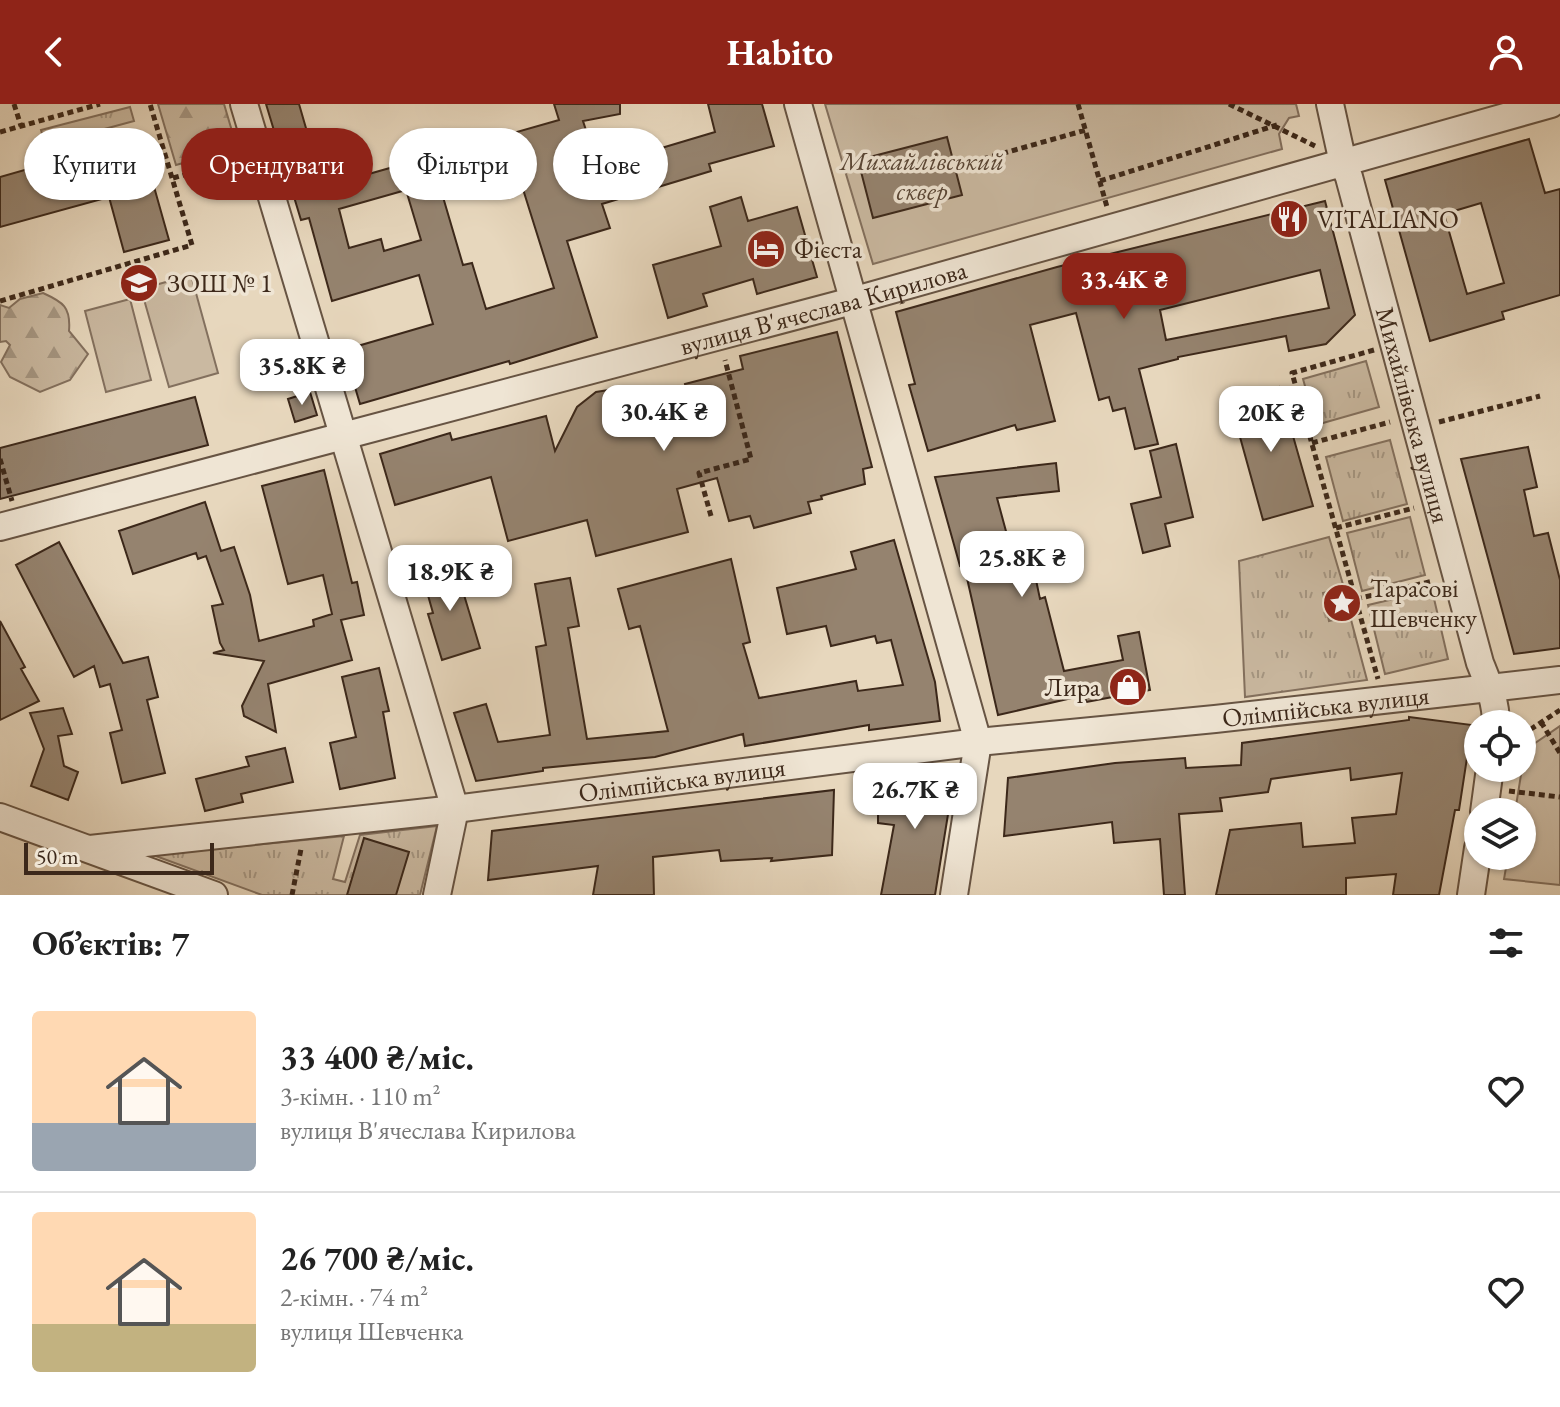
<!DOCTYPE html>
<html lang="uk">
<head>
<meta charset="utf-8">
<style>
	:root { --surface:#fff; --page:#f6f6f6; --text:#222; --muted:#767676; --line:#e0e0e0; --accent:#8f2418 }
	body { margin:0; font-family:"EB Garamond",serif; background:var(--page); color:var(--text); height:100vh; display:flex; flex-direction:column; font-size:30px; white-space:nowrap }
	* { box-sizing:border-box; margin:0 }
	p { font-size:26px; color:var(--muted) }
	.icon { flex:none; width:44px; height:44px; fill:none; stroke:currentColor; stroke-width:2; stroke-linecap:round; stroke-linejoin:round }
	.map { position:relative; height:791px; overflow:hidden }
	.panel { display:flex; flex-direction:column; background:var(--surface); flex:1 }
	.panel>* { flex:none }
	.banner { position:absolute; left:24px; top:24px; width:800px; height:72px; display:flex; gap:16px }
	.tools { position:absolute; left:1464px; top:606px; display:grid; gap:16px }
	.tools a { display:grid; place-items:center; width:72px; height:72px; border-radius:50%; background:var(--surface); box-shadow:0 2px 6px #0004; font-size:40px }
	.scale { position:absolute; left:24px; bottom:20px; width:190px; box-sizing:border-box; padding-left:8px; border:4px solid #3c281a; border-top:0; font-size:22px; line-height:28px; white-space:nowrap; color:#3c281a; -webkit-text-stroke:6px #efe5d4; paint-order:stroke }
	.price { position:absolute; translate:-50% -68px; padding:0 18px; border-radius:16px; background:#fff; color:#222; font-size:26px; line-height:52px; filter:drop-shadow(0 2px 4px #0008) }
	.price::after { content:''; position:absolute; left:50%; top:48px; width:24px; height:18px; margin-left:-12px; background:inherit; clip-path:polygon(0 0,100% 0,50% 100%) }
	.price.active { background:var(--accent); color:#fff }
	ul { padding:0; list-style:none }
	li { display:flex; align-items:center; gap:24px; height:200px; padding:0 32px }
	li+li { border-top:2px solid var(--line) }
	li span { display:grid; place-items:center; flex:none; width:224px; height:160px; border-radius:8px; color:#555 }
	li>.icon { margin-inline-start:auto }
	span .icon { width:96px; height:96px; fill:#fffc; stroke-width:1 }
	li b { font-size:34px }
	h2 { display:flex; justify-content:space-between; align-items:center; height:96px; padding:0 32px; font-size:34px }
	.tag { padding:0 28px; border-radius:36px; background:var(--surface); box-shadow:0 2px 6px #0004; font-size:28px; line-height:72px }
	.tag.active { background:var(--accent); color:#fff }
	header { display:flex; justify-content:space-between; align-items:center; height:104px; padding:0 32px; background:var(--accent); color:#fff; font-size:36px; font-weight:700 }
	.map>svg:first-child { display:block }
	.grass { fill:url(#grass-tufts); stroke:#83705e; stroke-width:2 }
	.forest { fill:url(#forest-firs); stroke:#83705e; stroke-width:2 }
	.park { fill:#cab9a1; stroke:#83705e; stroke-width:2 }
	.building { fill:#95836f; stroke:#3c281a; stroke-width:2; fill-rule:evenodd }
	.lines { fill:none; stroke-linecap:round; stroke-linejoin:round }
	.street-casing { stroke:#675443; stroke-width:30 }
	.path { stroke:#3c281a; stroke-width:5; stroke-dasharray:6 4; stroke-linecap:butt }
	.street { stroke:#efe5d4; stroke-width:26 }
	.labels { text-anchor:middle; stroke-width:7; stroke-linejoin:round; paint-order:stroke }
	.park-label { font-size:26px; font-style:italic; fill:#584535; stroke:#efe5d4 }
	.poi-label { font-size:26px; fill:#3c281a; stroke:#efe5d4; text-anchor:start }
	.street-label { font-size:26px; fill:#3c281a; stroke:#efe5d4 }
</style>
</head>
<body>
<header><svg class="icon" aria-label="back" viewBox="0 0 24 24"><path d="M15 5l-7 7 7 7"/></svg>Habito<svg class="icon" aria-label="person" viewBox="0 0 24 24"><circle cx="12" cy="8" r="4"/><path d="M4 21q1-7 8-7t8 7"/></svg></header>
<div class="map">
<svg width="1560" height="791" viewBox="0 0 1560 791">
	<defs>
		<pattern id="grass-tufts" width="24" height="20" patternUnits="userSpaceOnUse" patternTransform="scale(2)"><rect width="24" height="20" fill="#cab9a1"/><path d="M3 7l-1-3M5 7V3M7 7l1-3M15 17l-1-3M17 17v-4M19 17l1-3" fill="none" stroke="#a59682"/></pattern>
		<pattern id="forest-firs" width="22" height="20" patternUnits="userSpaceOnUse" patternTransform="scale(2)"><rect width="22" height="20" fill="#cab9a1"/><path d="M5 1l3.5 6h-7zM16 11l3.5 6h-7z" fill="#a59682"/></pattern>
	</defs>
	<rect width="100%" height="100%" fill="#e7d7bd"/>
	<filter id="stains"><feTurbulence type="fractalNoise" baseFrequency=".0025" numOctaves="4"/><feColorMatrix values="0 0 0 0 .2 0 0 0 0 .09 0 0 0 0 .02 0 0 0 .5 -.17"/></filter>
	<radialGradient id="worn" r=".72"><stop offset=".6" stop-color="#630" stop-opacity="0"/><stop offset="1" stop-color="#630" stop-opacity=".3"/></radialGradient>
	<path class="grass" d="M130,3L134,17L45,41L41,26Z
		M1366,257L1379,303L1316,321L1303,275Z
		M1390,336L1407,400L1343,417L1326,353Z
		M1410,413L1425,471L1362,487L1347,429Z
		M1329,433L1344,484L1323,489L1329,517L1350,512L1367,576L1245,593L1239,457Z
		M1432,486L1448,555L1385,570L1368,501Z
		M437,722L420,791H262L153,751L344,732L333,775L345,778L360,731Z"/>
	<path class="forest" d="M158,0H224L237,44L176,61Z
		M43,189C63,198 71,203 69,227L88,250L70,276L40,288L10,273L1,258L10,241L6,237L0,238V201L9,204L20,195Z"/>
	<path class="park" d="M825,0H1296L1299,12L1289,14L1279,30L1282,45L873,160Z
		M191,171L218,269L169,283L141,185Z
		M130,195L151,276L106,288L85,207Z
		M1560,622V781L1504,775L1508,752H1522V708H1515L1525,646Z"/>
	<path class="building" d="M266,0H299L323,83L559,16L554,0H620V10L583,17L598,63L715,28L708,0H762L774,42L709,60L711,67L602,100L610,124L567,137L597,233L510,260L509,257L360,300L344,246L433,220L419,171L332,197L309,114L301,116ZM484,63L493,91L522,82L554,184L486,205L472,159L463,161L438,76ZM406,86L421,136L384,147L381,135L349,144L339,105Z
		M140,33L169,136L124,148L109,93L0,123V73Z
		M947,33L962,91L873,114L858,56Z
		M1529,35L1545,89L1560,85V191L1502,208L1504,215L1430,237L1385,76ZM1481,99L1504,179L1467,190L1444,110Z
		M741,93L748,117L797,103L817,173L757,190L753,175L703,190L707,202L668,214L653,161L721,142L710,103Z
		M1325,97L1355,211L1326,240L1289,247L1286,232L1178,253V255L1139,265L1158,340L1135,345L1125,304L1113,307L1109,293L1099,296L1076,209L1030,221L1055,317L1017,326L1015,321L928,347L909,281L915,280L896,208L1057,163ZM1320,166L1329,204L1166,236L1160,206Z
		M837,228L872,363L863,365L865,380L821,392L822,395L808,398L811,409L754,424L750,412L729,417L717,374L677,385L688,428L596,452L587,416L508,437L491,373L395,401L380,350L450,329L452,336L546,312L555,347L577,303L596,288L621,284L640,291L654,304L689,295L685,280L743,265L740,252Z
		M1279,283L1313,402L1263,416L1230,297Z
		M310,288L317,311L295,318L288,295Z
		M195,293L208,341L0,395V344Z
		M1176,340L1193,413L1165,420L1170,442L1143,449L1131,400L1161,393L1150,347Z
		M1528,343L1537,383L1524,386L1534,432L1548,429L1560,476V544L1514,550L1461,355Z
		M1056,359L1059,387L997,394L1010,442L1028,438L1040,495L1045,493L1064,567L1123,556L1118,532L1139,528L1150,586L1086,598L1085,591L998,611L964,461L960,462L935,373Z
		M324,366L352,479L357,478L364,511L341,516L352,556L268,580L276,628L244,612L242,602L264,557L213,549L224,546L220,539L212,502L223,500L206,452L198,455L196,449L133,470L119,427L205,398L221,447L234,443L250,491L259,537L314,522L313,516L332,510L323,471L288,480L262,382Z
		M894,436L935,578L940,617L869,626V621L745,642L743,630L655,653L543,664V667L476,677L454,609L486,600L498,638L550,631L536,543L546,541L535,480L570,474L579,522L568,524L587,635L668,627L640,522L629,525L618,485L731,455L750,538L743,540L759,594L856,577L858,587L903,581L891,536L877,539L875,532L831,542L826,522L787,530L777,484L856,465L851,448Z
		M59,438L123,559L148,553L158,593L147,596L165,669L122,679L110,629L122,626L110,580L100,583L94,562L74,573L16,461Z
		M455,461L480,544L442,556L428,510L433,509L422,470Z
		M0,517L25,563L21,565L39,597L0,616Z
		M379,564L389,607L383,608L395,674L340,685L330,639L356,633L342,573Z
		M63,604L72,630L58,632L64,662L78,668L68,696L31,682L44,645L30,609Z
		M1409,613L1472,621L1459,706H1455L1439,791H1393L1396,770L1346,774V791H1216L1230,726L1301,719L1303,743L1355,739L1352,714L1396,710L1402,669L1351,676L1350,664L1271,675L1268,688L1220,694L1222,707L1179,710L1185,791H1164L1160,735L1114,739L1112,718L1004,732L1008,674L1115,659L1185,654L1186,664L1241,661L1242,639L1409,616Z
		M285,644L293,678L241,690L243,698L205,707L196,675L249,662L246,653Z
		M955,667L935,791H881L894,721L878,719V678Z
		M834,686L832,751L771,757L772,754L721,757L719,746L653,753L654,791H593L598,762L488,776L492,727Z
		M364,734L409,748L396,791H347Z"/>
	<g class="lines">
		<defs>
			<g id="street">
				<path d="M244,0L455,705L437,791"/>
				<path d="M798,0L978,638L954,791"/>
				<path id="s1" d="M1330,0L1343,59L1349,73L1480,559C1488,579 1496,597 1496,620"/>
				<path id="s2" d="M0,423L852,197L1551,0"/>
				<path d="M1484,708L1490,664"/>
				<path d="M0,713L214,791"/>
				<path id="s3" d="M90,745L455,705L978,638L1215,615L1560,576"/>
				<path d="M1471,791L1478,744"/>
			</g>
		</defs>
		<use href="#street" class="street-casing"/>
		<path class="path" d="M14,0L21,22
			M1078,0L1107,103
			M1229,0L1315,42
			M0,28L100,0
			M954,63L1086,26
			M173,74L238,56
			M1100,77L1277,21
			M0,197L192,141L150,0
			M1374,246L1292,269L1378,575
			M1439,318L1540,292
			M1312,339L1390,318
			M0,355L12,397
			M711,412L699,369L751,355L725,256
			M1336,424L1414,404
			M1356,495L1433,477
			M1541,618L1560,649
			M1522,631L1560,606
			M1509,687L1560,693
			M292,791L301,745"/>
		<use href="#street" class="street"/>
	</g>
	<defs>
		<symbol id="restaurant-disc" viewBox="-11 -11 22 22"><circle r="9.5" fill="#8f2418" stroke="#efe5d4"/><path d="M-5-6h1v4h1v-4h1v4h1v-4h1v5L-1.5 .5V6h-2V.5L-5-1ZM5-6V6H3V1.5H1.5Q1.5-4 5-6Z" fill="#fff"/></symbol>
		<symbol id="hotel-disc" viewBox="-11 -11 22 22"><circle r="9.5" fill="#8f2418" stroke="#efe5d4"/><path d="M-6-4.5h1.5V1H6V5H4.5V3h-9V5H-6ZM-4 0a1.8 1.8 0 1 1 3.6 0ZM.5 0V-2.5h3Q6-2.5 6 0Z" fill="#fff"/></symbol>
		<symbol id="school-disc" viewBox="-11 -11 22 22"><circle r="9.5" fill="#8f2418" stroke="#efe5d4"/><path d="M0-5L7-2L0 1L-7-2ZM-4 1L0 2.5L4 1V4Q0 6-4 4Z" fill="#fff"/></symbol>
		<symbol id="sight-disc" viewBox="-11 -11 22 22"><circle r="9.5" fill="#8f2418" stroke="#efe5d4"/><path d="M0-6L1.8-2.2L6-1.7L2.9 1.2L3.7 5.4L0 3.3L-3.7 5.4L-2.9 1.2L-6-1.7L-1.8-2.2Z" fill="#fff"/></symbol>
		<symbol id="shop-disc" viewBox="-11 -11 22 22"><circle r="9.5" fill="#8f2418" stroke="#efe5d4"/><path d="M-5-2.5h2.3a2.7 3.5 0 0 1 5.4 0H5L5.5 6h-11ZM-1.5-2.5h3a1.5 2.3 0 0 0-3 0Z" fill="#fff"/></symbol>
	</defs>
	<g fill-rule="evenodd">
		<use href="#restaurant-disc" x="1267" y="93" width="44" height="44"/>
		<use href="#hotel-disc" x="744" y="123" width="44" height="44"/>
		<use href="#school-disc" x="117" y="157" width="44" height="44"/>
		<use href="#sight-disc" x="1320" y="477" width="44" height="44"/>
		<use href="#shop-disc" x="1106" y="561" width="44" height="44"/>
	</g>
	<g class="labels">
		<g class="park-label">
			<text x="922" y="66">Михайлівський<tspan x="922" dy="30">сквер</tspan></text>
		</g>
		<g class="poi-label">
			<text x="1317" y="124">VITALIANO</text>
			<text x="794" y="154">Фієста</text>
			<text x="167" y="188">ЗОШ № 1</text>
			<text x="1370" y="493">Тарасові<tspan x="1370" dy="30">Шевченку</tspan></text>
			<text x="1100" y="592" text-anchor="end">Лира</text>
		</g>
		<g class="street-label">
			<text dy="9" stroke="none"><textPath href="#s2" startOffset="852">вулиця В'ячеслава Кирилова</textPath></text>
			<text dy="9" stroke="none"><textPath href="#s1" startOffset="322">Михайлівська вулиця</textPath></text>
			<text dy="9" stroke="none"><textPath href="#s3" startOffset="1244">Олімпійська вулиця</textPath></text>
			<text dy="9" stroke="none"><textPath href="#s3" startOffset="596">Олімпійська вулиця</textPath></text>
		</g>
	</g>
	<rect width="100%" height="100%" filter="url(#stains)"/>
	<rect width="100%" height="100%" fill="url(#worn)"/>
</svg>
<div class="tools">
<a><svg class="icon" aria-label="locate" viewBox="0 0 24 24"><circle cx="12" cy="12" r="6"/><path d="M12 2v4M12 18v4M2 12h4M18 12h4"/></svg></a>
<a><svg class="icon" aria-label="layers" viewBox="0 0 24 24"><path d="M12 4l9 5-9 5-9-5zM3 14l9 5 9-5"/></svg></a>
</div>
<div class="scale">50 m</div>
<b class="price active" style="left:1124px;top:217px">33.4K ₴</b>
<b class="price" style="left:302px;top:303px">35.8K ₴</b>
<b class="price" style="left:664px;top:349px">30.4K ₴</b>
<b class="price" style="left:1271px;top:350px">20K ₴</b>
<b class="price" style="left:1022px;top:495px">25.8K ₴</b>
<b class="price" style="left:450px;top:509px">18.9K ₴</b>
<b class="price" style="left:915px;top:727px">26.7K ₴</b>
<div class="banner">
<a class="tag">Купити</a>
<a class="tag active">Орендувати</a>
<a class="tag">Фільтри</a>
<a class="tag">Нове</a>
</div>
</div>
<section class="panel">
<h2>Об’єктів: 7<svg class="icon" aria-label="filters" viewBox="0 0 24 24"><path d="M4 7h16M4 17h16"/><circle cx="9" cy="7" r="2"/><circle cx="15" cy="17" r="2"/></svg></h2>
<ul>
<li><span style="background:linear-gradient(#ffd9b3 70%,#9aa5b1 0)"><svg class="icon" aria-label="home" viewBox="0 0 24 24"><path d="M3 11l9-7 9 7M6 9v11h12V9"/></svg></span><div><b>33 400 ₴/міс.</b><p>3-кімн. · 110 m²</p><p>вулиця В'ячеслава Кирилова</p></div><svg class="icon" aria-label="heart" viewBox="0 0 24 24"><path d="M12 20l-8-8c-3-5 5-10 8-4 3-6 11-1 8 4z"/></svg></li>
<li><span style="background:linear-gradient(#ffd9b3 70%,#c2b280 0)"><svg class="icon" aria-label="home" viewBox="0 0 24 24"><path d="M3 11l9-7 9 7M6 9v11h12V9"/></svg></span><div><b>26 700 ₴/міс.</b><p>2-кімн. · 74 m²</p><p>вулиця Шевченка</p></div><svg class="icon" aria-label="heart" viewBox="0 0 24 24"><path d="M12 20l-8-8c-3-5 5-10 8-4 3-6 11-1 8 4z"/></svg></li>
</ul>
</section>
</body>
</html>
